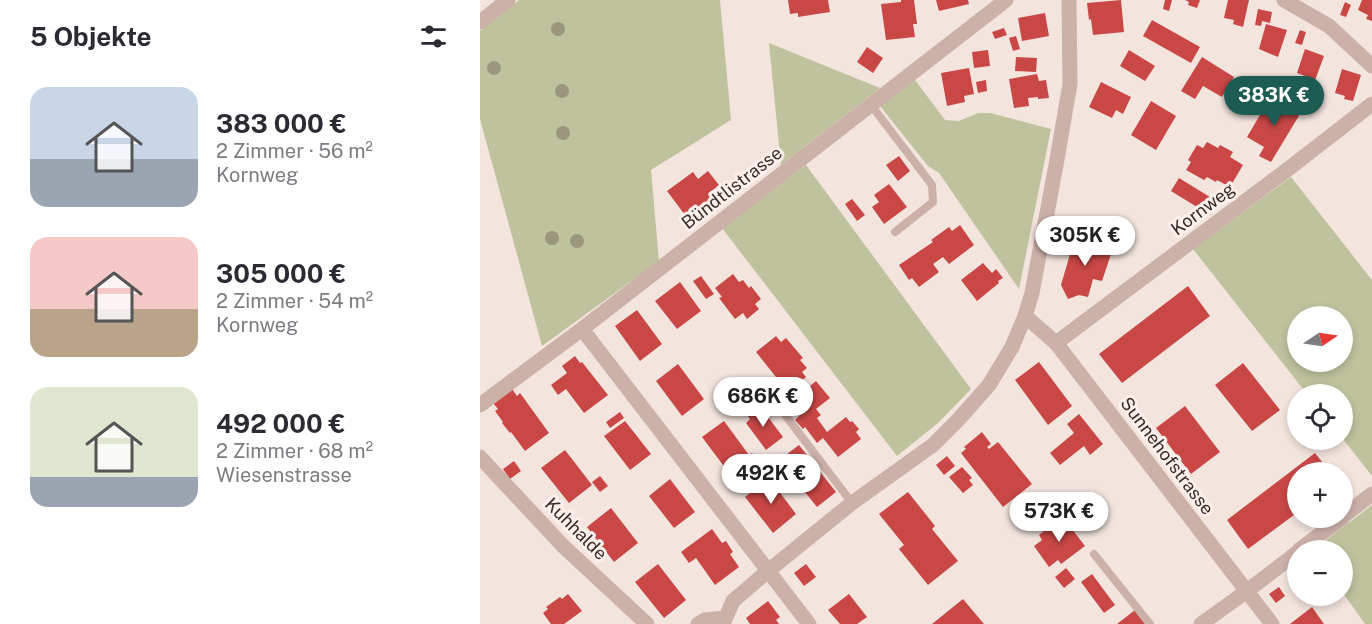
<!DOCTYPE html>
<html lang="de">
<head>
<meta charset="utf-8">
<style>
	:root { --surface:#fff; --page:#f2f2f3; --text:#2b2b33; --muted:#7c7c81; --accent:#1d5c52 }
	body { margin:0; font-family:"Public Sans",sans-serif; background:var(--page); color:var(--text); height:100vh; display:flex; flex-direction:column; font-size:22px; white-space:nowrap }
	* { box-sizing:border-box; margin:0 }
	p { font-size:20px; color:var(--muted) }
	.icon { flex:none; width:33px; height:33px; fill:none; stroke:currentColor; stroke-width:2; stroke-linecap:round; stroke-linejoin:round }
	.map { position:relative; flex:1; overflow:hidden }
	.details { display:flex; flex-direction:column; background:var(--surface); width:480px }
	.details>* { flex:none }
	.needle { width:39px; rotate:77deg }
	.tools { position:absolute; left:807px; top:306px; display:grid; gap:12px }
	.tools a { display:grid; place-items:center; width:66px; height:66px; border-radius:50%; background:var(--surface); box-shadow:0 3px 9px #0003; font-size:30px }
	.price { position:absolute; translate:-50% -51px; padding:0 14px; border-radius:21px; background:#fff; color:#222; font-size:20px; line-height:39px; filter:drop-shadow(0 2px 3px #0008) }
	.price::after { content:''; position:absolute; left:50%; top:36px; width:18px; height:14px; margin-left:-9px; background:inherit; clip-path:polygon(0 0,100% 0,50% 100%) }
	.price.selected { background:var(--accent); color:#fff }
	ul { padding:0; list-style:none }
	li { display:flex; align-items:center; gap:18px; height:150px; padding:0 30px }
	li span { display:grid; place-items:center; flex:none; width:168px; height:120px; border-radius:18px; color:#555 }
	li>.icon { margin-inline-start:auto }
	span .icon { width:72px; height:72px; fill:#fffc; stroke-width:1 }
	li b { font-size:26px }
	h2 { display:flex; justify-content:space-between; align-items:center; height:72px; padding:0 30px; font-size:26px }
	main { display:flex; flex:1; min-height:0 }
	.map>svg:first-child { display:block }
	.green { fill:#bfc39d; fill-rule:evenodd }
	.building { fill:#c94846 }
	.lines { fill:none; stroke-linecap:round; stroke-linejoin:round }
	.service { stroke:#ccb1a9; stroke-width:8 }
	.minor { stroke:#ccb1a9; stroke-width:15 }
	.tree { fill:#9a977c }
	.labels { text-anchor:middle; stroke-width:6; stroke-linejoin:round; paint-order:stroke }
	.street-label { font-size:18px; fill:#392b29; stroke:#fbf0eb }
</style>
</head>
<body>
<main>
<section class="details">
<h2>5 Objekte<svg class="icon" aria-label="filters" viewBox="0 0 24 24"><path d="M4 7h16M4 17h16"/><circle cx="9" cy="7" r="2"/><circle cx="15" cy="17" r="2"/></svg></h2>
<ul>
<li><span style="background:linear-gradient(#c9d6e8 60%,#9aa5b1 0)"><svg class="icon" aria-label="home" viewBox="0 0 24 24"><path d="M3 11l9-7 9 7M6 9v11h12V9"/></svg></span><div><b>383 000 €</b><p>2 Zimmer · 56 m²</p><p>Kornweg</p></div></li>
<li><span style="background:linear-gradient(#f6c9c9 60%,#b9a48a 0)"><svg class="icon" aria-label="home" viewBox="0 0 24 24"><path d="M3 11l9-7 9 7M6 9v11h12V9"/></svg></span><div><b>305 000 €</b><p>2 Zimmer · 54 m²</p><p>Kornweg</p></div></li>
<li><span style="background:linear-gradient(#dfe7d0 75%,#9aa5b1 0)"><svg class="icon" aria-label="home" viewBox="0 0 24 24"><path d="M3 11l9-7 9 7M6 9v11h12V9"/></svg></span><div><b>492 000 €</b><p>2 Zimmer · 68 m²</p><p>Wiesenstrasse</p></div></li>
</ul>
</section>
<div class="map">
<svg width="892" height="624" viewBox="0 0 892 624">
	<rect width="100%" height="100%" fill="#f3e4de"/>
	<path class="green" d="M39,0H240L251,120L171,170L179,261L62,346L0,119V31Z
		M289,43L400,88L301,165Z
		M435,80L465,120L479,121L498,113H510L571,129L539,289L459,173L448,166L400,106Z
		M326,165L491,389L458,423L417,456L242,228Z
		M811,177L892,280V476L863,439L862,394H827L713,249ZM818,316H862V362H818Z
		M892,505V624H885L863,593L862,550H833Z"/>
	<path class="building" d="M308,0H348L350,12L318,17V13L310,14Z
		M421,0H434L437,24H433L435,37L406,40L401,4L421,2Z
		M456,0H488L489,4L459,11Z
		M641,0L644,32L613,35L611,19L609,20L607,3Z
		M685,0H692L689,11L683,9Z
		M705,0H720L717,8L708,5L709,2Z
		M748,0H769L763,27L753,24L754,20L744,18Z
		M882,0H892V21L886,19L888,15L878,10Z
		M865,2L871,5L866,17L860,15Z
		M778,9L792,12L790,23L782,21L781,26L775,25Z
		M565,13L569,36L542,41L538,18Z
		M672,20L720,47L711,63L663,36Z
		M786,24L807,30L798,57L779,49Z
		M524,28L527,35L515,39L512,32Z
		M820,30L826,32L822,45L815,43Z
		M536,36L540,49L533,51L529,38Z
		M387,47L403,58L393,73L377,62Z
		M825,49L844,56L834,83L827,80L828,77L817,73Z
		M508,50L510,66L494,68L492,52Z
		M649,50L675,66L665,81L640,66Z
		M536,57L557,58L556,72L535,71Z
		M722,57L754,77L742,97L723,86L715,99L701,91Z
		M489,68L494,94L484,96L485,102L467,106L461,73Z
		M862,69L881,75L873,101L864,99L865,96L855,93Z
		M557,74L559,81L566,80L569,98L558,99V97L548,98L549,106L534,108L529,79Z
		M506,80L507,91L498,93L496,82Z
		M621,82L651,97L643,114L636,110L632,118L609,107Z
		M790,98L806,108L810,102L823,109L791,162L779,156L784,147L767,137Z
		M671,101L696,116L676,150L651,135Z
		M727,142L738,148L740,145L753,152L750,157L763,165L750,187L737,180L736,182L727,177L724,180L706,170L711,162L708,160L717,145L723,148Z
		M419,156L430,171L418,181L406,165Z
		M228,171L239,185L228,194L233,200L208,219L187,191L213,172L218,179Z
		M699,178L738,202L730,215L691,191Z
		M409,184L427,207L404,224L392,207L399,202L394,195Z
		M372,199L385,215L377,221L365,204Z
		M480,225L494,245L469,264L463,257L453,264L459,272L439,287L432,278L429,280L419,265L453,242L451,240L469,227L472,231Z
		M595,237L633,248L622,281L613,279L608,297L599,295L588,299L581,285Z
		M503,263L512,273L516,269L523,278L518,281L519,283L497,301L481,280Z
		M253,274L259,282L263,280L269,288L271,286L281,299L275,304L279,309L267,319L263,313L255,319L239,298L242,297L235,288Z
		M221,276L234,294L226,299L213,281Z
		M200,282L221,311L197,329L175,301Z
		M708,286L730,316L642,383L619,354Z
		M157,310L182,344L160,361L135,326Z
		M296,336L301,342L306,338L323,358L320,360L327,368L322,372L326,377L308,392L276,352Z
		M95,356L100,363L102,362L128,395L104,413L86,389L78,395L71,385L87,373L82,366Z
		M559,362L592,406L568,425L535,380Z
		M763,363L800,410L772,431L735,385Z
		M198,364L224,399L202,416L176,381Z
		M336,381L350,398L336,409L341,415L337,418L347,432L366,417L370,422L372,421L379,429L376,432L381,439L358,457L343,438L337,443L325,427L323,429L315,420L321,414L311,402Z
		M32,389L37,396L40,393L69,433L45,451L31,432L30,433L22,423L23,422L15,411L18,409L13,403Z
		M279,405L303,437L286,450L266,423L270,419L267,415Z
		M705,406L740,452L711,474L676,428Z
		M140,412L144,418L130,428L126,422Z
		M599,414L623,444L610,455L604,446L580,465L570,453L594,433L587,424Z
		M145,421L171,454L150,470L124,436Z
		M244,421L269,455L272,453L279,464L266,473L260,465L249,473L222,437Z
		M502,432L511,444L507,447L509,449L518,442L552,484L523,507L481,453L486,449L484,447Z
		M319,445L356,492L337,507L299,460Z
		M85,450L112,485L89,503L61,468Z
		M835,453L850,472H818V512L768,549L747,520Z
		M467,456L475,466L464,475L456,465Z
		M34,461L41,471L30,479L23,469Z
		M482,467L492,478L489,480L493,485L483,493L469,477Z
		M120,476L128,486L120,492L112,482Z
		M289,478L316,514L293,533L265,497Z
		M190,479L215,512L194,528L169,496Z
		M428,492L455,526L452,529L478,561L448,585L419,549L424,545L399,514Z
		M131,508L158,543L134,562L107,527Z
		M582,516L605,546L581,564L578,560L569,567L554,546L562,540L559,535Z
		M232,529L242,543L246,541L253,552L250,554L259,567L235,585L216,558L209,563L201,552Z
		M178,564L206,600L184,618L155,582Z
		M326,564L336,577L324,586L314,573Z
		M586,568L595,579L584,588L575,577Z
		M612,574L635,605L624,613L601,582Z
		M799,587L805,596L796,603L789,594Z
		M88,594L102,611L84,624H71L63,613L68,609L66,607L80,597L82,599Z
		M369,594L387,617L377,624H360L348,610Z
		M483,599L504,624H452Z
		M288,601L300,617L296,620L299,624H270L266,618Z
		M832,607L844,624H810Z
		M655,610L665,624H637Z"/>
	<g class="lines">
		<path class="service" d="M391,105L452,185L453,202L415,232
			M306,416L372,503
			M614,554L670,624"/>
		<path class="minor" d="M804,0L849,26L892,66
			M0,22L28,0
			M545,316L576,343L792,624
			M102,329L329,624
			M576,343L803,173L892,104
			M0,405L102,329L526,0
			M0,457L83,546L167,624
			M862,517L892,494
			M819,550L862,518
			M218,624L225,620L245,618
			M243,624L253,601L288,571L372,503L453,445L478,420L509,385L532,347L545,316L552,293L576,165L590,84L589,0
			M721,624L767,591L818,552"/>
	</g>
	<g class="tree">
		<circle cx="78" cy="29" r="7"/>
		<circle cx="14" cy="68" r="7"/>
		<circle cx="82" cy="91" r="7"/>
		<circle cx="83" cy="133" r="7"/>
		<circle cx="72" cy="238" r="7"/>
		<circle cx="97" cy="241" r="7"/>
	</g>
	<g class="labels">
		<g class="street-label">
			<text transform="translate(252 188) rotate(-38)" y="6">Bündtlistrasse</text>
			<text transform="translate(723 209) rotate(-37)" y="6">Kornweg</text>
			<text transform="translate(687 456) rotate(53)" y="6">Sunnehofstrasse</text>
			<text transform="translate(96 529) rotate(45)" y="6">Kuhhalde</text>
		</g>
	</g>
</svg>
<div class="tools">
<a><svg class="needle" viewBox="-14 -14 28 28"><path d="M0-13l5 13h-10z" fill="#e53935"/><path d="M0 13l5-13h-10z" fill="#7c7c81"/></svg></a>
<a><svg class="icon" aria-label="locate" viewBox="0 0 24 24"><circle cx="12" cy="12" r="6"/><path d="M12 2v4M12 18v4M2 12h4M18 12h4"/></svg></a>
<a>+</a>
<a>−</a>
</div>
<b class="price selected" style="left:794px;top:127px">383K €</b>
<b class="price" style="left:605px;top:267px">305K €</b>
<b class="price" style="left:283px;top:428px">686K €</b>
<b class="price" style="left:291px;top:505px">492K €</b>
<b class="price" style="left:579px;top:543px">573K €</b>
</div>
</main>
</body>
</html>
